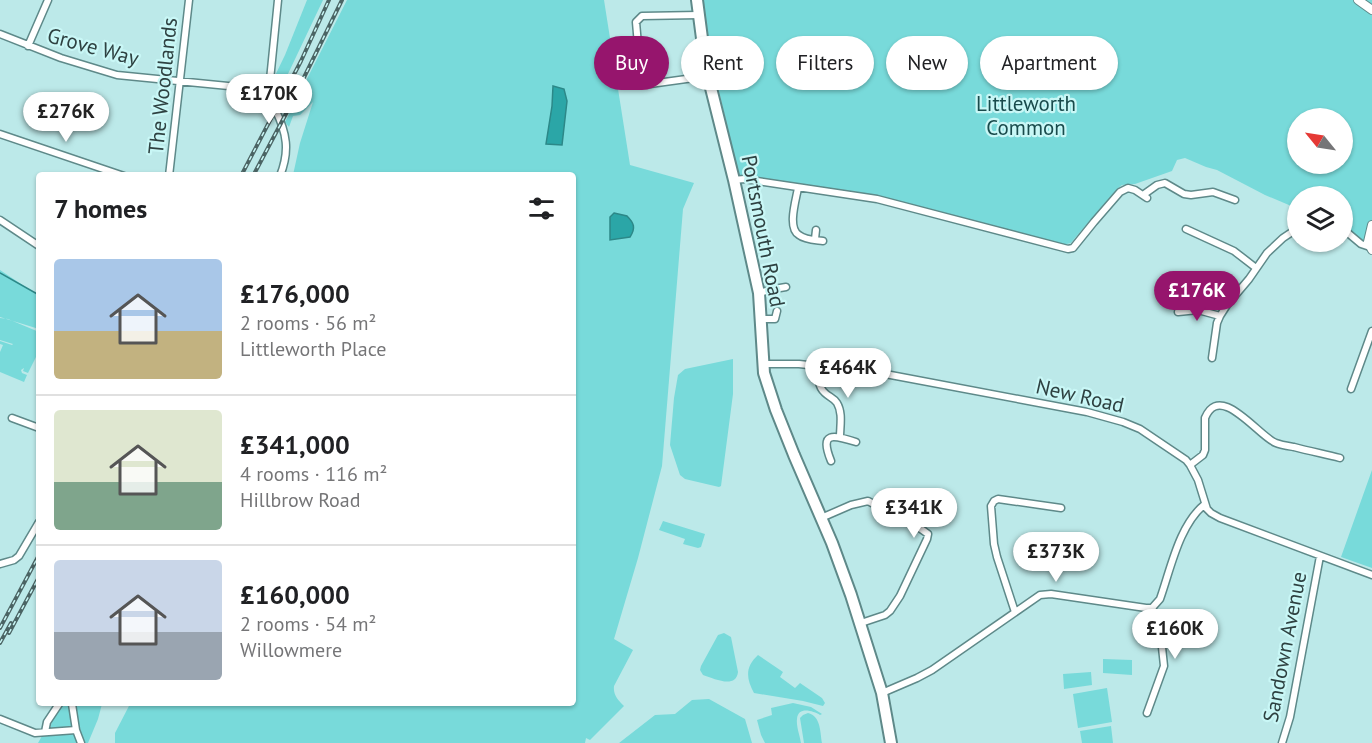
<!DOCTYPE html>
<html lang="en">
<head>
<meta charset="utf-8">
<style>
	:root { --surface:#fff; --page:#f6f6f6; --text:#202124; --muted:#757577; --line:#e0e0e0; --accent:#96156d }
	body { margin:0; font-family:"PT Sans",sans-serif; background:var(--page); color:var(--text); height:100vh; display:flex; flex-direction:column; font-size:22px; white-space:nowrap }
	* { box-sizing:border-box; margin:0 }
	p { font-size:20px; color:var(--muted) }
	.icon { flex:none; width:33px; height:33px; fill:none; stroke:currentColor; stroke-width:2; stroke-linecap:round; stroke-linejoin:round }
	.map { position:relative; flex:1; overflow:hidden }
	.panel { position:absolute; left:36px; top:172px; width:540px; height:534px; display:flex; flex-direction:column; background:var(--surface); border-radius:6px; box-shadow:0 2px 4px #0004 }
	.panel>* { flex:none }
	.top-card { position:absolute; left:594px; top:36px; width:570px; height:54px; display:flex; gap:12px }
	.needle { width:39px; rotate:300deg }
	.controls { position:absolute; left:1287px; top:108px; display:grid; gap:12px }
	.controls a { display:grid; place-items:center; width:66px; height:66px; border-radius:50%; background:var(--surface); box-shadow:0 2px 4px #0004; font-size:30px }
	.price { position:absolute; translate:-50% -51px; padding:0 14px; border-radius:21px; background:#fff; color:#222; font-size:20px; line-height:39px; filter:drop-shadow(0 2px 3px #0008) }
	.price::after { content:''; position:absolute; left:50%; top:36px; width:18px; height:14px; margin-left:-9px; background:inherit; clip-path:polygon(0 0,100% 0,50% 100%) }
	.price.on { background:var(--accent); color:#fff }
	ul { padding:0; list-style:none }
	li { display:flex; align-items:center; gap:18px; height:150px; padding:0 18px }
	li+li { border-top:2px solid var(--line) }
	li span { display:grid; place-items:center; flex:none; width:168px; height:120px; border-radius:6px; color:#555 }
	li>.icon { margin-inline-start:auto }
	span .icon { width:72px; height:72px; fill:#fffc; stroke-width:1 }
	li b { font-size:26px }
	h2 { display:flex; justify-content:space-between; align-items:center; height:72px; padding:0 18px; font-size:26px }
	.pill { padding:0 21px; border-radius:27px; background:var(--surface); box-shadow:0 2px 4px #0004; font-size:21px; line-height:54px }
	.pill.on { background:var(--accent); color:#fff }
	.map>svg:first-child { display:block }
	.green { fill:#78dada; fill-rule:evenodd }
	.water { fill:#2ba6a7; stroke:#2c8888; stroke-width:1.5 }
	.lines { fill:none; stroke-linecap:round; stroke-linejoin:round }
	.stream { stroke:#2c8888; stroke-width:1.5 }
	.minor-casing { stroke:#5e8989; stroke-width:9 }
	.tertiary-casing { stroke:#5e8989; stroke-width:10 }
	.primary-casing { stroke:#5e8989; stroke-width:14 }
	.minor { stroke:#fff; stroke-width:6 }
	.tertiary { stroke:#fff; stroke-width:8 }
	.primary { stroke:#fff; stroke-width:10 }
	.rail-casing { stroke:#4b6464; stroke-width:4 }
	.rail { stroke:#c9f7f6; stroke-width:1.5; stroke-dasharray:4.5; stroke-linecap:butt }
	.labels { text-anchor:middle; stroke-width:4.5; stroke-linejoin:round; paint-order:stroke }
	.street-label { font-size:21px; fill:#2e4141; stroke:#c9f7f6 }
	.park-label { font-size:21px; fill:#194b4c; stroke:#c9f7f6 }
</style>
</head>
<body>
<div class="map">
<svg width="1372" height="743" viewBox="0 0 1372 743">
	<rect width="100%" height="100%" fill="#bce9e9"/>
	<path class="green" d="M307,0H323L278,95L271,84L285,55Z
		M347,0H604L630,165L694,183L683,209L662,466L638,558L614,639L633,650L614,686C613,695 618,700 624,706L590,740L586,738L585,743H115V733L130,704H573V176L293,175L300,143L313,102L300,115L293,116L289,127L285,122Z
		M703,0H1372V250L1343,228L1342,196H1298L1297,211L1296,208L1265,195L1217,170L1206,167L1185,158L1177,160L1172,171L1135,184L1122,185L1117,189L1075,238L1071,243L1063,245L875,196L740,176L738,173L709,48ZM1298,118H1342V164H1298Z
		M0,270L39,296V329L0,317Z
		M0,318L8,319L39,332V351L28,373L23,371L24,368L21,370L22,373L27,375L24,382L0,372V352L3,345L0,344V341L12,345L13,344L0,340Z
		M733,359V394L721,486L719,487L685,479L680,475L670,445L674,398L678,375L685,369Z
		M1372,470V568L1341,557Z
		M663,521L705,534L701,547L698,548L683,544L685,539L659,530Z
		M724,633L731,637L738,672C736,689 715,679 703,675L700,670L701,666L718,635Z
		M758,655L783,672L780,677L795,688L800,683L822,698L825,703L823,706L803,701L754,693C746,678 745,667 758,655Z
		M1103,659L1132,660V675L1103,673Z
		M1091,672L1092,685L1064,689L1063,674Z
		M1107,688L1112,722L1078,728L1073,694Z
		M709,699L745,719L752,743H619L655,715L675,714L692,700Z
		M793,703L811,707L822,714L820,715C813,711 798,706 797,719C796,726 800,736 801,743H765L761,735L757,720L772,715L771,708Z
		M63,704H102L98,719L88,743H38L42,736L49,734L52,721Z
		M808,713C821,716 820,732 822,743H804L800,718L803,715Z
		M1111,726L1113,743H1082L1080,731Z"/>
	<path class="water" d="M553,86L564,89L567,101L562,145L546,144L552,106Z
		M614,213L627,216C634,223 636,228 630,237L610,240V217Z"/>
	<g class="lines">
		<path class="stream" d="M0,273L39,295"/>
		<defs>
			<path id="minor" d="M278,0L269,90C270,97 272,102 275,109C287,133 290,151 280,176
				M0,34L61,58L117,75L269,90
				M638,45L636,22L642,16L699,15
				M28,46L48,0
				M642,66L644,81L650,84L708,76
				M0,134L124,176
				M169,176L189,0
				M734,180L744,179L877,199L1068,249L1073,248L1094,222L1120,192L1128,188L1135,190L1147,198
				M798,188C796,200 787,228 799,235C805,240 816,240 823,241
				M1143,195L1157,185L1165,183L1184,194L1191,195L1213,192L1235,200
				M0,220L39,246
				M1342,228L1361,244L1370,247
				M1186,229L1234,251L1256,268
				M815,239L816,230
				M774,289L786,287
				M759,293L774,289L769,273
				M1178,312L1198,310L1220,316
				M761,319H775L777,311
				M1212,358L1217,323L1220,316L1227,305L1249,279L1267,253L1283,238L1298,228
				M762,364H799L880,373L1087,412L1123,422L1140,429L1186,460L1190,465L1198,480L1207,509L1211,513L1220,518L1372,575
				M819,365C818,375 817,386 825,393C829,397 834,398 837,403C843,413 840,426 840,437
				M1351,389L1372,331
				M12,418L39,428
				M831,461C819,431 833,435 856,442
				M1190,465L1203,455L1205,450V418C1220,381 1259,437 1276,443C1281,445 1288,446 1294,447C1309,451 1324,454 1340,458
				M821,518L851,505L868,501L921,529L928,534L927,539L900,596L890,611L885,615L861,623
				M0,564L14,560L19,556L39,522
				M1015,612L997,557L994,544L991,506L994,501L998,499L1061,508
				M882,693L917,678L932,670L1040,595L1051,594L1146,608H1152L1160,599C1171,568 1179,525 1205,504
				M72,704L76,730L81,743
				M1147,713L1164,666L1159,619L1152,608
				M0,719L35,733L76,730
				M45,732L47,722L59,704
				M1282,743L1290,717L1320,556"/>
			<path id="tertiary" d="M1358,0L1372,10
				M1372,225L1368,242L1372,250"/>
			<path id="primary" d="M697,0L703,46L708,76L734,180L759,293L764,373L776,410L794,455L832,543L851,595L882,693L891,743"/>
		</defs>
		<use href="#minor" class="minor-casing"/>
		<use href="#tertiary" class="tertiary-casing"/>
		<use href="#primary" class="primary-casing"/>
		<use href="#minor" class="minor"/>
		<use href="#tertiary" class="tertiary"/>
		<use href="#primary" class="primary"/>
		<defs>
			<path id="rail" d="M241,176L301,61L329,0
				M253,176L288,110L342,0
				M0,628L39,555
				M9,633L39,577
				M0,643L11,623"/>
		</defs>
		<use href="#rail" class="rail-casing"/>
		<use href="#rail" class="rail"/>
	</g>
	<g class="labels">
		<g class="street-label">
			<text transform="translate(93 47) rotate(15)" y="7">Grove Way</text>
			<text transform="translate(163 86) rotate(-84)" y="7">The Woodlands</text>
			<text transform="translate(763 231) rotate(79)" y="7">Portsmouth Road</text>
			<text transform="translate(1080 396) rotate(13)" y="7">New Road</text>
			<text transform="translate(1285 647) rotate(-79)" y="7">Sandown Avenue</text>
		</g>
		<g class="park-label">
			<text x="1026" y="111">Littleworth<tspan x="1026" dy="24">Common</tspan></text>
		</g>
	</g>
</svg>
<div class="controls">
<a><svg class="needle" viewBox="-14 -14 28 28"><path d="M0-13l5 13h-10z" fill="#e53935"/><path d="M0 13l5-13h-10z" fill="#757577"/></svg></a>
<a><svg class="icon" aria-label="layers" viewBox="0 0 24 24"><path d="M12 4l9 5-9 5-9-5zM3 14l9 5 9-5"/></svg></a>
</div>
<b class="price" style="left:269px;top:125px">£170K</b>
<b class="price" style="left:66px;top:143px">£276K</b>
<b class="price on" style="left:1197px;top:322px">£176K</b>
<b class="price" style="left:848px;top:399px">£464K</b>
<b class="price" style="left:914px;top:539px">£341K</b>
<b class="price" style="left:1056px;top:583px">£373K</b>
<b class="price" style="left:1175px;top:660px">£160K</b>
<div class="top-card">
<a class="pill on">Buy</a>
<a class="pill">Rent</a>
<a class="pill">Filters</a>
<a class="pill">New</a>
<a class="pill">Apartment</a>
</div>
<section class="panel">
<h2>7 homes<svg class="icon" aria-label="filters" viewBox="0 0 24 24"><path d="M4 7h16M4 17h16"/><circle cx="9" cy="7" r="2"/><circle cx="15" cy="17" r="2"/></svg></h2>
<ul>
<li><span style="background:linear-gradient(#a9c7e8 60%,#c2b280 0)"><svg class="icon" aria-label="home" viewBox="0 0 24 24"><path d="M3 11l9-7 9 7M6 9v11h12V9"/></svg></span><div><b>£176,000</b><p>2 rooms · 56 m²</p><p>Littleworth Place</p></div></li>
<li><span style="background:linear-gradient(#dfe7d0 60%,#7fa58c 0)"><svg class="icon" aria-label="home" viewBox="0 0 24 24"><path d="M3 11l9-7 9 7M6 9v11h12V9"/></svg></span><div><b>£341,000</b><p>4 rooms · 116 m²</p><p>Hillbrow Road</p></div></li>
<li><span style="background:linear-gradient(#c9d6e8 60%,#9aa5b1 0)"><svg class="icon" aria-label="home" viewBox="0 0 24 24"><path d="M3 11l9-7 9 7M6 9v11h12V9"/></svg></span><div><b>£160,000</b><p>2 rooms · 54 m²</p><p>Willowmere</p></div></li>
</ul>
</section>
</div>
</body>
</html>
